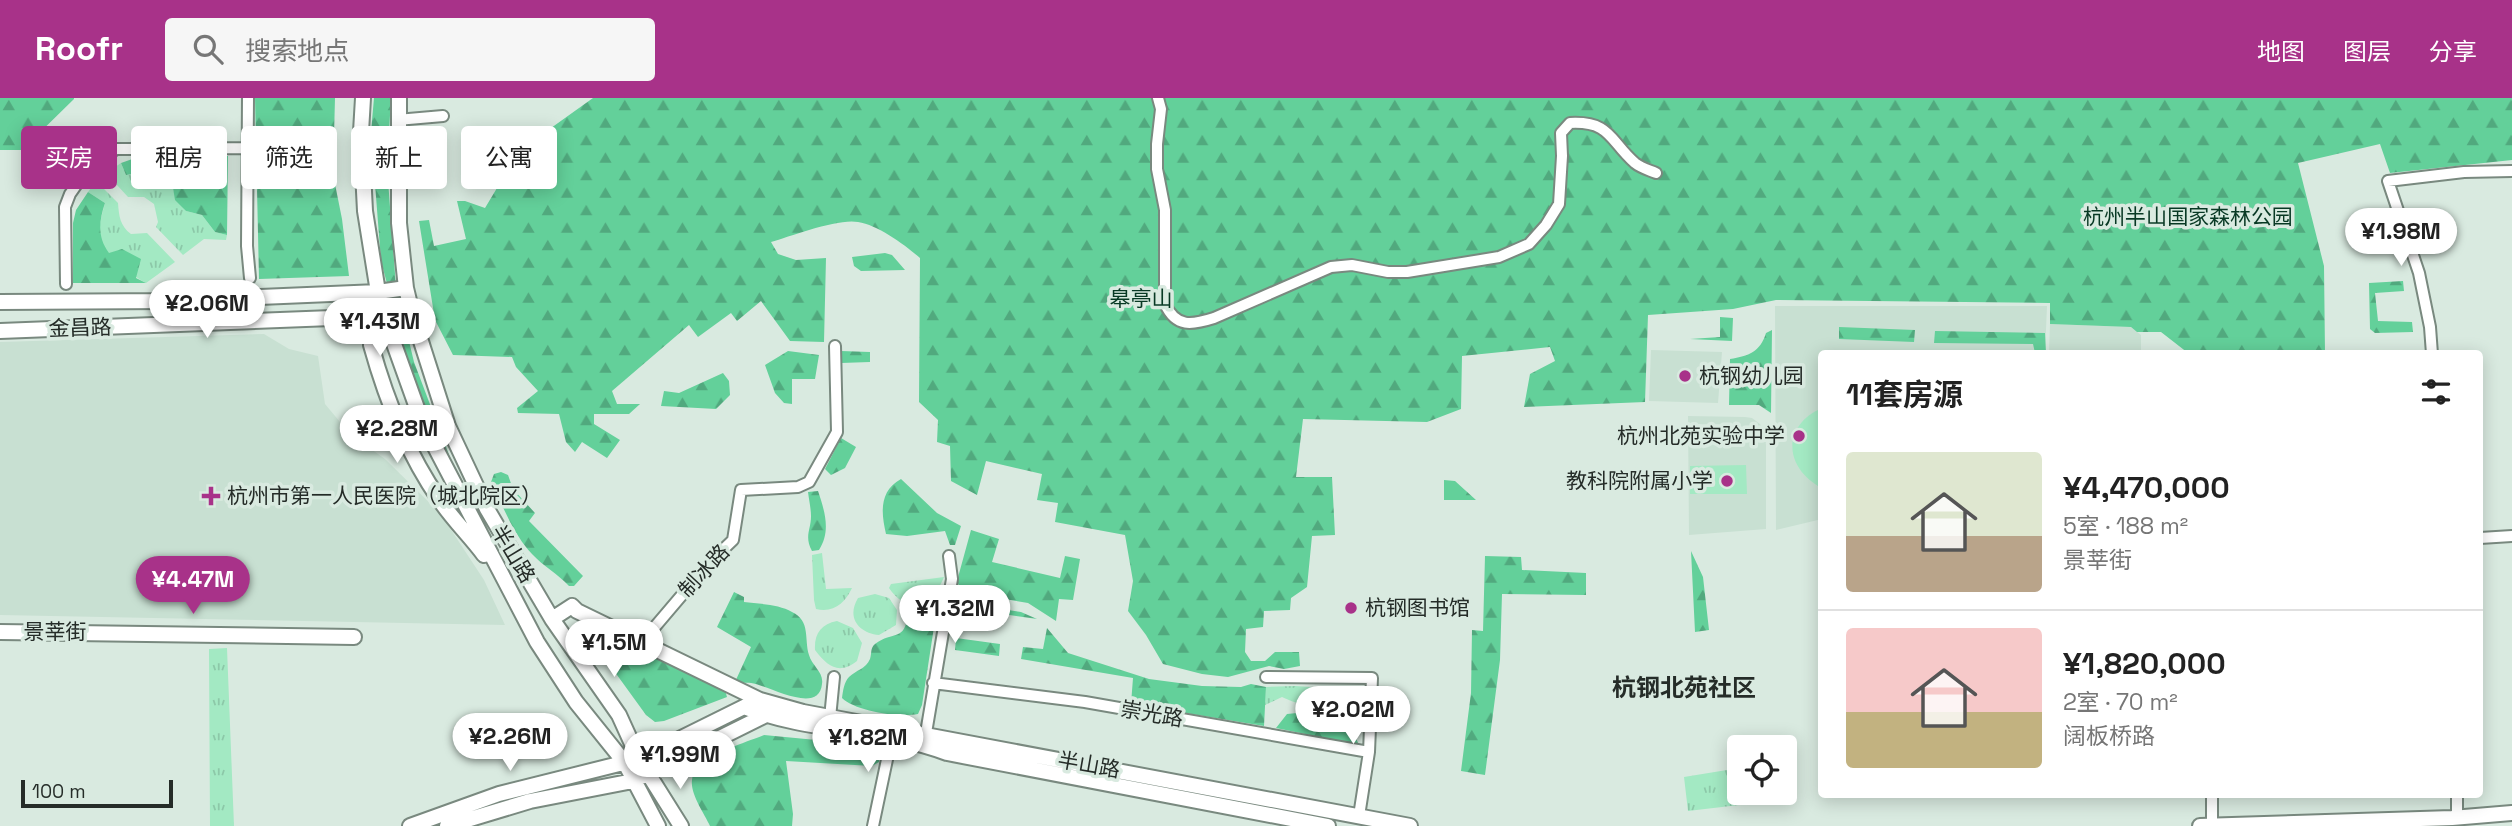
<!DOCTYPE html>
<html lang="zh">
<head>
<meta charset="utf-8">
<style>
	:root { --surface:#fff; --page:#f6f6f6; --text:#222; --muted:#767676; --line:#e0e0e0; --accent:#a83289 }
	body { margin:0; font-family:"Space Grotesk","Noto Sans SC",sans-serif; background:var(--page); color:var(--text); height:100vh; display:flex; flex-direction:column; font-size:26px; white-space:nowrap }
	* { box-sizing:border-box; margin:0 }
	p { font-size:23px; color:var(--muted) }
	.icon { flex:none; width:38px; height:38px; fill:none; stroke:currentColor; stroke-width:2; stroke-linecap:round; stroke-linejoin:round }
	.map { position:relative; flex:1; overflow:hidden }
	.panel { position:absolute; left:1818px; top:252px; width:665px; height:448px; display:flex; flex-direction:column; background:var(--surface); border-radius:7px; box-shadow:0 4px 18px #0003 }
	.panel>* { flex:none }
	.hud { position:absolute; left:21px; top:28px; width:665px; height:63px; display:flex; gap:14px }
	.tools { position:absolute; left:1727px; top:637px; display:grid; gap:14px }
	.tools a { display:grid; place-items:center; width:70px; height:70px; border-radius:7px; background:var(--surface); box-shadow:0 4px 18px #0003; font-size:35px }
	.scale { position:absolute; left:21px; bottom:18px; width:152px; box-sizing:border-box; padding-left:7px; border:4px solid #252c28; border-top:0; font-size:19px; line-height:24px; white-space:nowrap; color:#252c28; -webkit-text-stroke:5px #d9eae0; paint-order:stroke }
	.price { position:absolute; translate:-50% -60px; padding:0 16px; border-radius:24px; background:#fff; color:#222; font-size:23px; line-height:46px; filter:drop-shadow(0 2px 4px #0008) }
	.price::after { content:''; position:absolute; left:50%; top:42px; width:21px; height:16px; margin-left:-10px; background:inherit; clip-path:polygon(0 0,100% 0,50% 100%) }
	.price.active { background:var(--accent); color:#fff }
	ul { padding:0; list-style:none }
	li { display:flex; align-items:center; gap:21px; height:175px; padding:0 28px }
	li+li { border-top:2px solid var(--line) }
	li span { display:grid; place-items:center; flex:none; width:196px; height:140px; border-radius:7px; color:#555 }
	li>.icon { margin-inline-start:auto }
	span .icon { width:84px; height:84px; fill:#fffc; stroke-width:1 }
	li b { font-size:30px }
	h2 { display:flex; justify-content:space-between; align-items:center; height:84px; padding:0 28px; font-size:30px }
	.pill { padding:0 24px; border-radius:7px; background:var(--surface); box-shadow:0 4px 18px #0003; font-size:24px; line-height:63px }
	.pill.active { background:var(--accent); color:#fff }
	header { display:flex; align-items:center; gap:42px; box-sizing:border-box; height:98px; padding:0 35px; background:var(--accent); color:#fff }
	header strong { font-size:33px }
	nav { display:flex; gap:38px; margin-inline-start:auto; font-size:24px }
	.search { width:490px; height:63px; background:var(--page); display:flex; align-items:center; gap:18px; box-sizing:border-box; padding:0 24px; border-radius:7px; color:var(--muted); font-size:26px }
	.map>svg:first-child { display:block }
	.built { fill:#c8e0d2 }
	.grass { fill:url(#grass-tufts) }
	.forest { fill:url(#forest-firs) }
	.garden { fill:#a3e9c3 }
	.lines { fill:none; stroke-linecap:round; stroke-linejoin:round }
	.street-casing { stroke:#79897f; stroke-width:14 }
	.secondary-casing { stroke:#79897f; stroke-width:18 }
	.street { stroke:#fff; stroke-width:10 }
	.secondary { stroke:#fff; stroke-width:14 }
	.poi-dot { fill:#a83289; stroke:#d9eae0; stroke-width:2.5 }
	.labels { text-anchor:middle; stroke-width:7; stroke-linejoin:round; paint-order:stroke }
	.park-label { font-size:21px; fill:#083924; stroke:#d9eae0 }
	.street-label { font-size:21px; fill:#252c28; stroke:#d9eae0 }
	.poi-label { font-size:21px; fill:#252c28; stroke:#d9eae0; text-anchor:start }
	.quarter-label { font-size:24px; font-weight:bold; fill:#252c28; stroke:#d9eae0 }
</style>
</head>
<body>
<header>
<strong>Roofr</strong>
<div class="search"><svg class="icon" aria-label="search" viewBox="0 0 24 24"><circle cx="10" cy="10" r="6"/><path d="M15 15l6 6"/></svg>搜索地点</div>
<nav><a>地图</a><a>图层</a><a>分享</a></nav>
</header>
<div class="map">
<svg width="2512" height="728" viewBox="0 0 2512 728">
	<defs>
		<pattern id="grass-tufts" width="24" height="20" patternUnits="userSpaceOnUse" patternTransform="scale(1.75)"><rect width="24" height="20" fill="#a3e9c3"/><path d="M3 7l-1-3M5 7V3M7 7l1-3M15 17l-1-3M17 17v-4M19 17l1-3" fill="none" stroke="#8cc8a8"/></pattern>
		<pattern id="forest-firs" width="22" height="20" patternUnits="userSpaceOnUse" patternTransform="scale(1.75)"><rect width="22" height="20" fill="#63d09a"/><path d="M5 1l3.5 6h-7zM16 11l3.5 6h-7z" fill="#51a97e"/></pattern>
	</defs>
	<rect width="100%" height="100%" fill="#d9eae0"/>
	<path class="built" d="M1775,208H2047L2045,255L1822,256V421L1776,432Z
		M2050,226L2131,229L2141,237V255L2049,256Z
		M264,236L289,251L318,258L325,306L350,336L385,361L440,415L484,482L505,527L0,517V244Z
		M1651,252L1722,254L1718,305L1649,303Z
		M1688,318L1745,319L1752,320L1760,326L1766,336V431L1689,437Z"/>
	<path class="grass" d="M121,65L126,77L150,73L165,77L173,90L176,102L186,113L202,117L215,134L227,137L226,142L204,141L183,157L156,129L158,124L154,106L144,99H128L106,75Z
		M96,83L118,105C119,118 120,128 131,136L147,135L175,164L146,185C134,179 105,157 101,144C97,133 102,116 105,105L88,94Z
		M822,455L826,491L852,490C845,505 834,515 816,511L814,502L812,457Z
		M944,479C933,507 908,518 889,490L891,486Z
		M875,496L889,500L897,512L896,527L879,537C859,535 846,520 858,500Z
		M837,523L853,530L862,545L857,563C839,577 828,569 815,552C814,536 821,526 837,523Z
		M227,550L234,728H210L209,551Z
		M1295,588L1325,590C1312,611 1302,608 1282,599L1265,607L1266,589Z
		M1733,671L1739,707L1688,713L1684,679Z"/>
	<path class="forest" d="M0,0H74V1L22,52H0Z
		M255,0H335L333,76L342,121L349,178L259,181Z
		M374,0H391L387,69L396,189L414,264L454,370V378L415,291L381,163L371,34Z
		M593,0H2512V62L2390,75L2380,46L2298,65L2324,168L2325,255H2188L2161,234H2137L2131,229L2050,226V205L1776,202L1733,211L1648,217L1645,304L1524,309L1530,276L1555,263L1550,249L1462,258L1461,311L1427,324L1303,321L1296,379H1332L1335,437L1312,438L1307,489L1291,500L1290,512L1264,513L1263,529L1246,531L1245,554L1251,563H1265L1275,554H1299L1300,568L1284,571L1269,568L1228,579L1202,576L1163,566L1146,537L1128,513L1133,483L1125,437L1055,424L1058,405L1037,402L1042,376L986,363L977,397L951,383L950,348L937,344L938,322L919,304L920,160C905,147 878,127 858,124C839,120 791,138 771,144L778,156L796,162L826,160L824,244L790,243L761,203L737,223L731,215L698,239L689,227L612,293L617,306H640L629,316H594V326L620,342L607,360L582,344L575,354L566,344L559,316L518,315L517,310L538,293L516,269L512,259L453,257L435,222L419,123L429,122L434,148L466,141L457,103H465L485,110L506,75L537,40Z
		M208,57L228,58L227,137L215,134L202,117L186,113L175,102L173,90L165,77L150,73L126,77L121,65L138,59Z
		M88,94L105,105C99,123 97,139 109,155L122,151L141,161L136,180L146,185H73V125L76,112Z
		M885,155L892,157L905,172L861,173L854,168L852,159Z
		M2403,183L2404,193L2375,195L2378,223L2412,224L2413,234L2375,235L2370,231L2369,185Z
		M1720,219L1733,220L1732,243L1690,241L1720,239Z
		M1839,229L1915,232L1914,244L1839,241Z
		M1772,232L1771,315L1759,307H1729L1730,261C1749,258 1760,254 1766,235Z
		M1935,233L2045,235L2046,255H2035L2033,246L1934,245Z
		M788,253L819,257L815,281H792V306L784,305L775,295L765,267Z
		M841,253L870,254V264L841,265Z
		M723,275L729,283L730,297L716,311L661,308L664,293L679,295Z
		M841,340L856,349L845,370L831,377L825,371Z
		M501,374L508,377L513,391L535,415L529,423L583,478L574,488H569C558,476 543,468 532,456C513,436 503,408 491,384L494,376Z
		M901,381L937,415L961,428L955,447H950L945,433L907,438L886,436C881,415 879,393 901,381Z
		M1444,382L1455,383L1476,402H1444Z
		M818,393C825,414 831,433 819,452L812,453C804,438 811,432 811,418C811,411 809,402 808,394Z
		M971,432L999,441L992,464L1060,480L1065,458L1080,461L1073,502L1059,501L1056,523L1028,505L967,495L960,490L957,483Z
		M1691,453L1703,479L1709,532L1695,534Z
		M1485,458L1521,459L1522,472L1586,475V497L1502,496L1500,562L1485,677L1461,673L1471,595L1472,532L1483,533Z
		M734,494L744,499V504C759,506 779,506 792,514C811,523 804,541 809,557C812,568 824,574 822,586C819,618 768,587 751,585C745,584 741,586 735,584L751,549L717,529Z
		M961,505L1021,514L1037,521L961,510Z
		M926,511L932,512L936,516L922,607L918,616C899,620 855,613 842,600C843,593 844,584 849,579C856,572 866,571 870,561C872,555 870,550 875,546C893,532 905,545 908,515Z
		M1047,530L1068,555L1149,581L1202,588L1241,589L1251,586L1266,589L1264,628L1131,606L1133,580L1021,561L1023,549L1043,551Z
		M608,533L725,592L727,599L664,623L655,624L646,617L596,548L601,543L602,536Z
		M956,540L1000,546L999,558L955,552Z
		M1297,615L1315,627L1333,620C1347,626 1353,633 1359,647L1276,630L1287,616Z
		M764,637L879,648V664L872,668L786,663L793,716L792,728H710C704,715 690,696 692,682C694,659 745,645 764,637Z"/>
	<path class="garden" d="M1822,310V390C1784,370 1781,328 1822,310Z
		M1746,367L1747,396H1690V368Z"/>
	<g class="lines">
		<defs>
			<path id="street" d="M248,0L247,148L250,180
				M1158,0L1161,11L1157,46V71L1165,112V206C1176,230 1192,227 1214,220L1331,169L1352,167L1388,174H1407L1499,159L1529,146L1546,127L1559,106L1562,58L1561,35L1570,25C1611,23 1609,42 1635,65C1641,70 1649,72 1656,75
				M397,22L443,18
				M66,186L65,109L70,96L77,86L109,56L116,51H127L247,50
				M2432,256L2430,229L2419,175L2388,83L2464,74L2512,73
				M2480,440L2512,438
				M642,544L710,464L733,442L741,392L798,389L809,384L837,334L835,248
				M1266,579L1372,580L1369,654L1359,718
				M933,585L1085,604L1369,654
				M830,620L834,579
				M926,635L952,481L949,458
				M2457,696V719
				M873,728L893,633
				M2212,728V696"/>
			<path id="secondary" d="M363,0L361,34L365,113L378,194L384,218L422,324L537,544L576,604L625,665L658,728
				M399,0V125L406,190L412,215L448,328L487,411L552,521L619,617L639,661L681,728
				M0,204L170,203L378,194L406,190
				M384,218L371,247C386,301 407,355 439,401C452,421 470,438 484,457
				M0,233L384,218L412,215
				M552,521L572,508L577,513L760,602L803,614L1410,728
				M0,534L354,539
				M744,609C809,635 882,630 947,655L1328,728
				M410,728L499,696L639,661L752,605
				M447,728L530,703L633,683L766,617L767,614
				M2200,728L2452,720L2512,715"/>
		</defs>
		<use href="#street" class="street-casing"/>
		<use href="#secondary" class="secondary-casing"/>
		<use href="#street" class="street"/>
		<use href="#secondary" class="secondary"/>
	</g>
	<g class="poi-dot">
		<circle cx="1685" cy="278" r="7"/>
		<circle cx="1799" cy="338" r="7"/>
		<circle cx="1727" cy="383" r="7"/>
		<path d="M207.5 387.5h7v7h7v7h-7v7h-7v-7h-7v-7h7z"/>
		<circle cx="1351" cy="510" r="7"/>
	</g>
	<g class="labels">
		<g class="park-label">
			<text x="2188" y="126">杭州半山国家森林公园</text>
			<text x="1141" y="208">皋亭山</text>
		</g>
		<g class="street-label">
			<text transform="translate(80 230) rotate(-2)" y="7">金昌路</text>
			<text transform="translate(513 456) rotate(59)" y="7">半山路</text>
			<text transform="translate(704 473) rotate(-47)" y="7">制冰路</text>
			<text x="55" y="541">景莘街</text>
			<text transform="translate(1152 616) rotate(10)" y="7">崇光路</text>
			<text transform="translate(1089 667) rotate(10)" y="7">半山路</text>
		</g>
		<g class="poi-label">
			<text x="1699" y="285">杭钢幼儿园</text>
			<text x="1785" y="345" text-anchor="end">杭州北苑实验中学</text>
			<text x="1713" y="390" text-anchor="end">教科院附属小学</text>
			<text x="227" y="405">杭州市第一人民医院（城北院区）</text>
			<text x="1365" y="517">杭钢图书馆</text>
		</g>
		<g class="quarter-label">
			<text x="1684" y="598">杭钢北苑社区</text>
		</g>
	</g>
</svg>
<div class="tools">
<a><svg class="icon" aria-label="locate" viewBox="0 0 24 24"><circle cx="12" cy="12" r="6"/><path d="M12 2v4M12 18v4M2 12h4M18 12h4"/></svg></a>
</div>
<div class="scale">100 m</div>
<b class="price" style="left:2401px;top:170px">¥1.98M</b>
<b class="price" style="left:207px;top:242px">¥2.06M</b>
<b class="price" style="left:380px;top:260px">¥1.43M</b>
<b class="price" style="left:397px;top:367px">¥2.28M</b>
<b class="price active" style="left:193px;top:518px">¥4.47M</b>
<b class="price" style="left:955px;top:547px">¥1.32M</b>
<b class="price" style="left:614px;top:581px">¥1.5M</b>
<b class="price" style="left:1353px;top:648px">¥2.02M</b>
<b class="price" style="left:510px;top:675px">¥2.26M</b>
<b class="price" style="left:868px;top:676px">¥1.82M</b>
<b class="price" style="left:680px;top:693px">¥1.99M</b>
<div class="hud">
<a class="pill active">买房</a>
<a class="pill">租房</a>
<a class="pill">筛选</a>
<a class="pill">新上</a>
<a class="pill">公寓</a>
</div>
<section class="panel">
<h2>11套房源<svg class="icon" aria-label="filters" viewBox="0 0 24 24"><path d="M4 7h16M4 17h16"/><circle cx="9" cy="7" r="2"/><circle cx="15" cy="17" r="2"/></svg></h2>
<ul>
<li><span style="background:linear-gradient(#dfe7d0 60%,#b9a48a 0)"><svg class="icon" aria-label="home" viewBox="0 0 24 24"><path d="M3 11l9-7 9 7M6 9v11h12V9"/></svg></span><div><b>¥4,470,000</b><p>5室 · 188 m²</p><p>景莘街</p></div></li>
<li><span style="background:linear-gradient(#f6c9c9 60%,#c2b280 0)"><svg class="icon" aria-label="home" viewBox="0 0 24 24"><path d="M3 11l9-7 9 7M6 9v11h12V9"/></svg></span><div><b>¥1,820,000</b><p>2室 · 70 m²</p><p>阔板桥路</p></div></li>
</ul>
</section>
</div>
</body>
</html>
